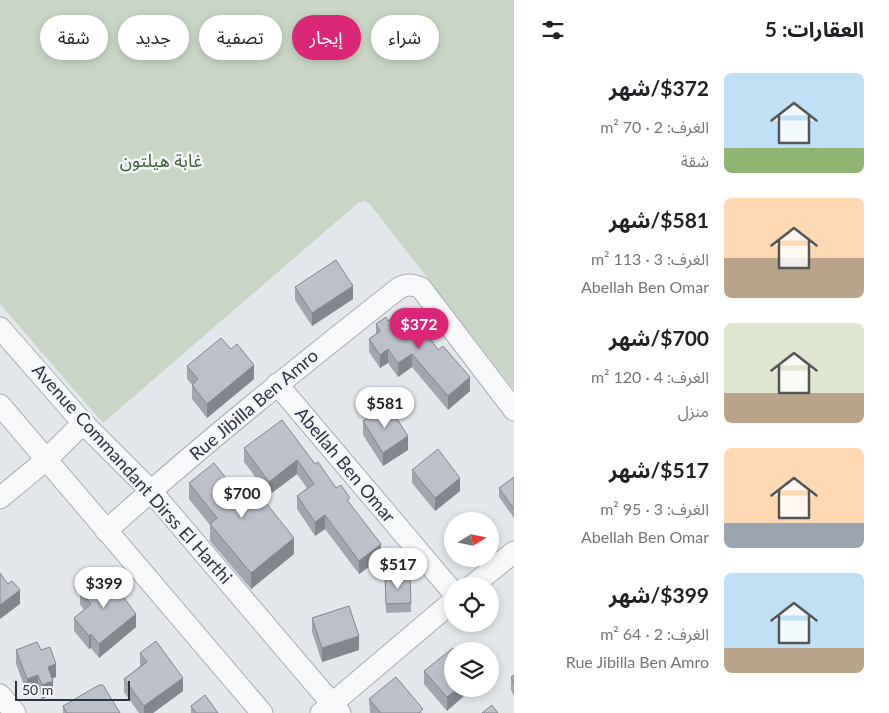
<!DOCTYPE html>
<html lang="ar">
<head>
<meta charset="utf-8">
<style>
	:root { --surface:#fff; --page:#f2f2f2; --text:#202124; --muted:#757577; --accent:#db2777 }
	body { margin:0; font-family:Lato,"Noto Sans Arabic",sans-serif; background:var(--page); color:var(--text); direction:rtl; height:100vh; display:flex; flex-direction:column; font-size:19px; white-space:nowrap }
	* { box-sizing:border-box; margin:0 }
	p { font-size:16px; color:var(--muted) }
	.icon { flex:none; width:28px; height:28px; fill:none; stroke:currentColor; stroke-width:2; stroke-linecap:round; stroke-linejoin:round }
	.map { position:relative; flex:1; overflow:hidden; direction:ltr }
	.side { display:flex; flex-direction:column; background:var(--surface); width:375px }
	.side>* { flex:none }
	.hud { position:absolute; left:15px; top:15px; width:424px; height:45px; direction:rtl; display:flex; gap:10px }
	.needle { width:32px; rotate:80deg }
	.tools { position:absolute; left:444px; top:512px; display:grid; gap:10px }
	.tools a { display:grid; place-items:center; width:55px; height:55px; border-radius:50%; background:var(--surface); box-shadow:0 2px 8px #0003; font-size:25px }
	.scale { position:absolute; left:15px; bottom:12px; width:115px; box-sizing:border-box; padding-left:5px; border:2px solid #2b3445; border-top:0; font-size:14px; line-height:18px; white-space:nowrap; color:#2b3445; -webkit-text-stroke:4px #f4f6f9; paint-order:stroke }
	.price { position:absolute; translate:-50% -42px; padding:0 11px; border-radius:18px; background:#fff; color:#222; font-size:16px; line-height:32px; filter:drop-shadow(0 1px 2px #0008) }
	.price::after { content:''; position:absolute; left:50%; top:30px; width:15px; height:11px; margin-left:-8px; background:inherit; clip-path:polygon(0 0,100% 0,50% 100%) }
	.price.on { background:var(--accent); color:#fff }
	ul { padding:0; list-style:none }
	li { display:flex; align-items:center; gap:15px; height:125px; padding:0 25px }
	li span { display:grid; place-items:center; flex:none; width:140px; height:100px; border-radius:8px; color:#555 }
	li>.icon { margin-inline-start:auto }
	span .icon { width:60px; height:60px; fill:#fffc; stroke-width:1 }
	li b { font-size:21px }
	h2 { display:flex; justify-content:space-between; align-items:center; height:60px; padding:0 25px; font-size:21px }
	.tag { padding:0 18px; border-radius:22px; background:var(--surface); box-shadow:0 2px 8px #0003; font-size:18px; line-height:45px }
	.tag.on { background:var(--accent); color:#fff }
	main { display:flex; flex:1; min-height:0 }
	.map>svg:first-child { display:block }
	.green { fill:#c9d6c5 }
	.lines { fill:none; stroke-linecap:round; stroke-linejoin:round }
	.minor-casing { stroke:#a9aeb7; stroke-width:23 }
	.minor { stroke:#f7f8fa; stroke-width:21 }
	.wall { fill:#a1a5ae }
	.shaded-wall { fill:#83868d }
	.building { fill:#bbc0ca; stroke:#83868d }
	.labels { text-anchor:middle; stroke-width:5; stroke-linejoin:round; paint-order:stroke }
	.park-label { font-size:18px; fill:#3f6138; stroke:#f4f6f9 }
	.street-label { font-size:18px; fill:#2b3445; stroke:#f4f6f9 }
</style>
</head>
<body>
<main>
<section class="side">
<h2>العقارات: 5<svg class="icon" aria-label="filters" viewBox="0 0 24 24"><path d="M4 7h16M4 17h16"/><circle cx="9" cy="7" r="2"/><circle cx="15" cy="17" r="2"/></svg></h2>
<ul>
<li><span style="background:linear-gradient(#bfe0f5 75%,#8fb573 0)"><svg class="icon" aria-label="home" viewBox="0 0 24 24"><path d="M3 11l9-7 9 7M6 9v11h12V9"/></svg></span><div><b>$372/شهر</b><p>الغرف: 2 · 70 m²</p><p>شقة</p></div></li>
<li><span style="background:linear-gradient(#ffd9b3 60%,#b9a48a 0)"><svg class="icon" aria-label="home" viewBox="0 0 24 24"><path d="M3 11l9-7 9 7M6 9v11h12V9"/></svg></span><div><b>$581/شهر</b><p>الغرف: 3 · 113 m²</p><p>Abellah Ben Omar</p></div></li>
<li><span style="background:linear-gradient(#dfe7d0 70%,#b9a48a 0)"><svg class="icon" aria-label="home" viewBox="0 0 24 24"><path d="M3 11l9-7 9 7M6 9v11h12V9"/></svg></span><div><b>$700/شهر</b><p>الغرف: 4 · 120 m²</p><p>منزل</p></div></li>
<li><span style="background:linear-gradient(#ffd9b3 75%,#9aa5b1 0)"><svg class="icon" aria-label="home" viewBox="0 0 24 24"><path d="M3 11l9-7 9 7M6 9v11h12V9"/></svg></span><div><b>$517/شهر</b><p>الغرف: 3 · 95 m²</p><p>Abellah Ben Omar</p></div></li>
<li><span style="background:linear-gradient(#bfe0f5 75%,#b9a48a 0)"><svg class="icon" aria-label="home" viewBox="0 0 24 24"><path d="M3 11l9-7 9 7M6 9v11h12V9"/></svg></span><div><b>$399/شهر</b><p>الغرف: 2 · 64 m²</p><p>Rue Jibilla Ben Amro</p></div></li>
</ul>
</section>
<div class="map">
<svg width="514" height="713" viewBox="0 0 514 713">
	<rect width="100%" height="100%" fill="#e4e7ec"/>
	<path class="green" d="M0,0H514V390L370,204L364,201L358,203L103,423L0,304Z"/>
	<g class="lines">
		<defs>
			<path id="minor" d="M0,328L83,423L151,491L340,713
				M277,384L452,591
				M0,405L262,713
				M0,498L46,460L83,423
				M106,531C200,446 299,367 399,288C407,284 412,284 421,288L514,410
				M472,586L514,552
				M0,695L15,713
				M321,713L452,602"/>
		</defs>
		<use href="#minor" class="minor-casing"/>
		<use href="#minor" class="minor"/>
	</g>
	<path class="wall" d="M295,287L353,299L312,326L295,300Z
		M413,318L470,391L448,410L412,367L398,377L388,363L380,368L369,352V339L376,334V324L388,321Z
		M187,366L254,379L207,418L192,399V385L187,379Z
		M363,421L408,450L383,466L363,435Z
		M244,448L315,464L350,503L381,558L359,574L325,529L315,536L297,509V496L307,488L297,474L269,495L244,462Z
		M412,470L460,491L435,511L412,483Z
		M514,477V518L499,497V488Z
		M189,483L242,498L294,554L251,589L210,541V525L189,499Z
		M410,575L411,612L386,613L385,585Z
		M80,590L136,627L99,658L91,648L89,649L74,631V618L84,610L80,604Z
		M312,618L359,650L322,662L312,632Z
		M16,650H41L56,677L53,678V694L42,699L38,688L27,693L16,664Z
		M455,651L447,711L424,684V671Z
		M140,653L183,691L153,713H139L124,692V679L140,666Z
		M514,675V696L511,690V677Z
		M369,699L423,713H370Z
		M63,706L120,713H63Z
		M191,706L218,713H191Z"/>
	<path class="shaded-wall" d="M353,286V299L312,326V313Z
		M388,349V363L380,368V355Z
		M412,354V367L398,377V363Z
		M254,365V379L207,418V404Z
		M470,377V391L448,410V396Z
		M408,436V450L383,466V453Z
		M297,460V474L269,495V482Z
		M460,478V491L435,511V498Z
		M325,515V529L315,536V522Z
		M294,538V554L251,589V573Z
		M381,544V558L359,574V561Z
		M20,590V604L0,619V605Z
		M136,614V627L99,658V644Z
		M91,634V648L89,649V636Z
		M359,636V650L322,662V648Z
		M56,664V677L48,680V667Z
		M38,675V688L27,693V679Z
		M183,678V691L153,713H144V706Z
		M53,681V694L42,699V685Z
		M457,689H472L447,711V697Z"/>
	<path class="building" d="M336,260L353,286L312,313L295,287Z
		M406,308L413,318L415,316L438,350L443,346L470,377L448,396L412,354L398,363L388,349L380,355L369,339L380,331L376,324L386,317L388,321Z
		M221,338L231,349L237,344L254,365L207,404L192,385L198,379L187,366Z
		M388,405L408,436L383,453L363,421Z
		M282,420L315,464L318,462L336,488L341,485L350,498L347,500L381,544L359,561L325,515L315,522L297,496L314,484L297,460L269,482L244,448Z
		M438,449L460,478L435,498L412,470Z
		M214,463L242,498L254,488L294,538L251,573L210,524L217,518L189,483Z
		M514,477V509L499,488Z
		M104,571L136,614L99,644L91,634L89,636L74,618L91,604L80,590Z
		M0,573L8,584L12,581L20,590L0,605Z
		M410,575L411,603L386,604L385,576Z
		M349,606L359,636L322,648L312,618Z
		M156,641L183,678L144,706L124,679L147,662L140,653Z
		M37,642L41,650L50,647L56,664L48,667L53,681L42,685L38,675L27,679L16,650Z
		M453,648L455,651H452V689H457L447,697L424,671Z
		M514,675V683L511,677Z
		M396,677L423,709L419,713H381L369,699Z
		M99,685H103L120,713H67L63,706Z
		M205,695L218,713H196L191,706Z
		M492,705L498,713H482Z"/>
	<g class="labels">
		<g class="park-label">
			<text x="161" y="167">غابة هيلتون</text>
		</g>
		<g class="street-label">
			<text transform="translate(254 405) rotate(-40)" y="6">Rue Jibilla Ben Amro</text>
			<text transform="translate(345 465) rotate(50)" y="6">Abellah Ben Omar</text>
			<text transform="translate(132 474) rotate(48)" y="6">Avenue Commandant Dirss El Harthi</text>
		</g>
	</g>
</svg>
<div class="tools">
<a><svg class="needle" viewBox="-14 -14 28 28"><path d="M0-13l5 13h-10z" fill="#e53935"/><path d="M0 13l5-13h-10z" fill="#757577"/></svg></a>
<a><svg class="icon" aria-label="locate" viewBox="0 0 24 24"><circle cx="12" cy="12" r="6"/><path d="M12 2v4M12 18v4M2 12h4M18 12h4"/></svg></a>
<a><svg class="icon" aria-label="layers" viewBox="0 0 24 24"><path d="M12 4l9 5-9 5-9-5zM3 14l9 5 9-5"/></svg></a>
</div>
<div class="scale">50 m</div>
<b class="price on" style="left:419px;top:350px">$372</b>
<b class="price" style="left:385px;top:429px">$581</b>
<b class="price" style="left:242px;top:519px">$700</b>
<b class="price" style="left:398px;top:590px">$517</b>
<b class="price" style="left:104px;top:609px">$399</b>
<div class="hud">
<a class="tag">شراء</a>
<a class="tag on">إيجار</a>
<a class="tag">تصفية</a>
<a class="tag">جديد</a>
<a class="tag">شقة</a>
</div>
</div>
</main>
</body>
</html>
